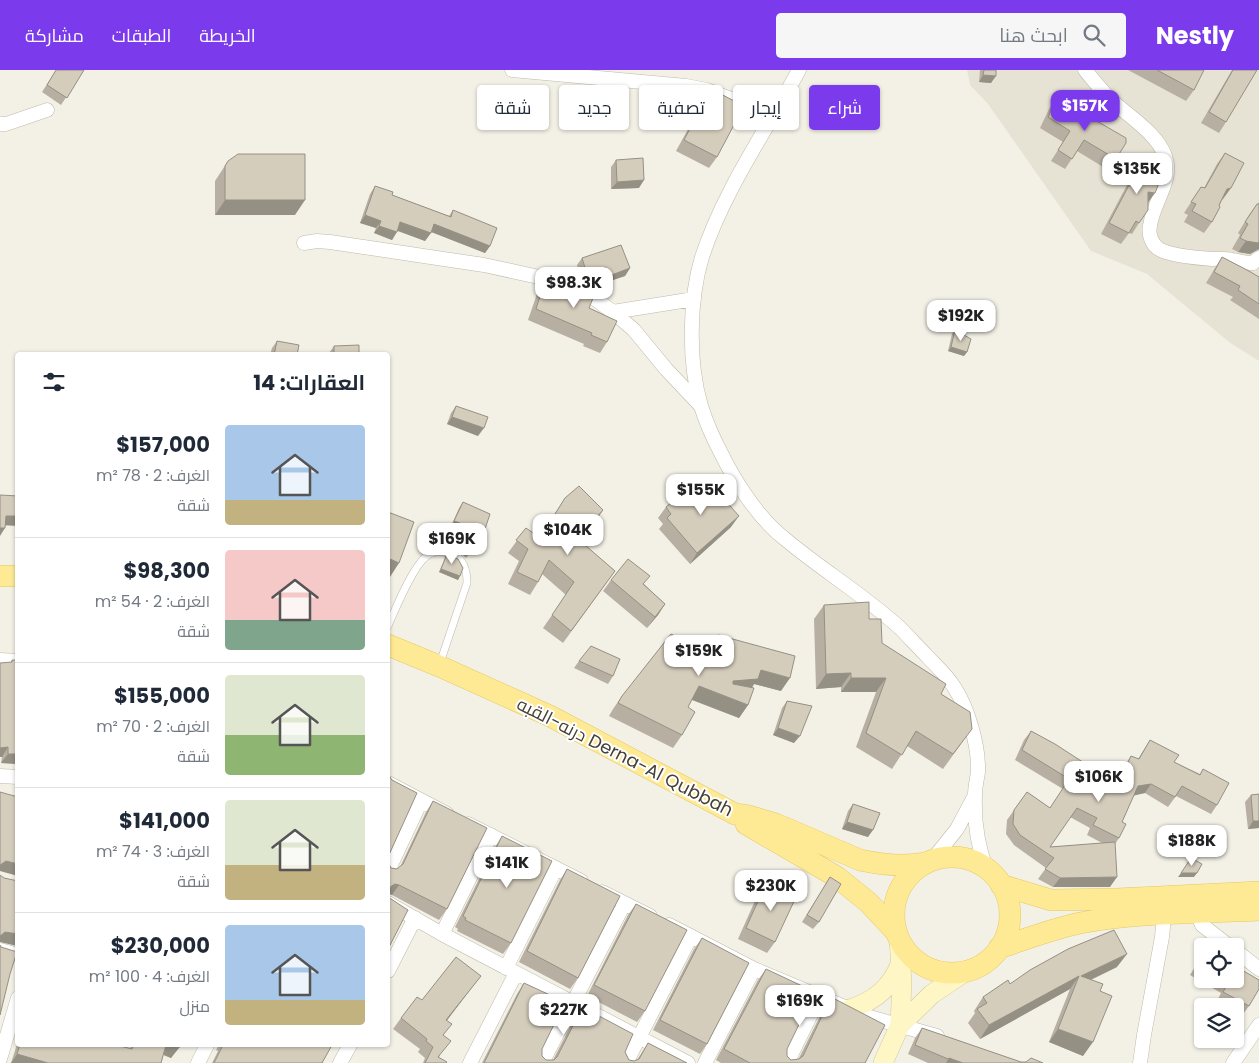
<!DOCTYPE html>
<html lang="ar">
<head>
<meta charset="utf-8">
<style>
	:root { --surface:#fff; --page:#f6f6f7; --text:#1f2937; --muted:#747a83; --line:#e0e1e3; --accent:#7c3aed }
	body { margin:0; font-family:Poppins,Cairo,sans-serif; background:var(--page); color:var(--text); direction:rtl; height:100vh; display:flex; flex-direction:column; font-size:19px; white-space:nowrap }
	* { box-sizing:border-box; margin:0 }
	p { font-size:16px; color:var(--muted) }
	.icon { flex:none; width:28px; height:28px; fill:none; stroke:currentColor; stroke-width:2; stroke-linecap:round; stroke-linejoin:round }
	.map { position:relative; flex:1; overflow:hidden; direction:ltr }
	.panel { position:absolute; left:15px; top:282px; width:375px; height:695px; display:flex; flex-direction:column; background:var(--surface); border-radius:5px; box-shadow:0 1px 4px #0004; direction:rtl }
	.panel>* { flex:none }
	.top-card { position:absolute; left:405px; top:15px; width:475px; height:45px; direction:rtl; display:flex; gap:10px }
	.tools { position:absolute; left:1194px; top:868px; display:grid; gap:10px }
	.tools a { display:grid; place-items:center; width:50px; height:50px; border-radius:5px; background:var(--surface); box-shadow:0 1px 4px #0004; font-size:25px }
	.price { position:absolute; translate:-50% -42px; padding:0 11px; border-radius:10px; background:#fff; color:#222; font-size:16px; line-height:32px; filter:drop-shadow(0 1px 2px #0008) }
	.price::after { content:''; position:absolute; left:50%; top:30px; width:15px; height:11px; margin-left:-8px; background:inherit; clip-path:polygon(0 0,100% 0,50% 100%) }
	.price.selected { background:var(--accent); color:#fff }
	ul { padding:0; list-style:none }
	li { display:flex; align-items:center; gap:15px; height:125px; padding:0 25px }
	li+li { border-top:1px solid var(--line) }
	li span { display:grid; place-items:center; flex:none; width:140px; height:100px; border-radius:5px; color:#555 }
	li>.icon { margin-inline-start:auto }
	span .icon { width:60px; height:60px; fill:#fffc; stroke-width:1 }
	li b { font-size:21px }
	h2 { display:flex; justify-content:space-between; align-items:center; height:60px; padding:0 25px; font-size:21px }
	.tag { padding:0 18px; border-radius:5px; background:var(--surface); box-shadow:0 1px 4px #0004; font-size:18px; line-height:45px }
	.tag.selected { background:var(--accent); color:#fff }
	header { display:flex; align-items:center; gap:30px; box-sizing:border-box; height:70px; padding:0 25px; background:var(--accent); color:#fff }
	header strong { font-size:24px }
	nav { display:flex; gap:28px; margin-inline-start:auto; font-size:18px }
	.search { width:350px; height:45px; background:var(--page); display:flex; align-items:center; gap:12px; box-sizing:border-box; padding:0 18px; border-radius:5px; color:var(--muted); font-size:19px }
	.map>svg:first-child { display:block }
	.residential { fill:#e7e3d4 }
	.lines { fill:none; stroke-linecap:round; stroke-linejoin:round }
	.lane-casing { stroke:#bfb9a9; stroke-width:8 }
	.street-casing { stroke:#bfb9a9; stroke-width:15 }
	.secondary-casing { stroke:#d3c996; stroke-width:20 }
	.primary-casing { stroke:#e3c964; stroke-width:22 }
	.lane { stroke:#fff; stroke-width:7 }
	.street { stroke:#fff; stroke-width:14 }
	.secondary { stroke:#fef6c5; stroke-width:19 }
	.primary { stroke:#feea95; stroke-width:21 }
	.wall { fill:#b7b0a2; fill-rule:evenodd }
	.shaded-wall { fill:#959084 }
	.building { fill:#d5cdbc; stroke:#959084 }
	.labels { text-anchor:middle; stroke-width:4; stroke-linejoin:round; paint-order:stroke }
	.street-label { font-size:18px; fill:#464136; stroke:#fff }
</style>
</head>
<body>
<header>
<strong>Nestly</strong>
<div class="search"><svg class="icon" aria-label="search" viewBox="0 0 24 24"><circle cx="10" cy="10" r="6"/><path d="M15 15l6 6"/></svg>ابحث هنا</div>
<nav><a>الخريطة</a><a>الطبقات</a><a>مشاركة</a></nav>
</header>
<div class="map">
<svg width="1259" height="993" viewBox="0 0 1259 993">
	<rect width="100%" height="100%" fill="#f3f1e6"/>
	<path class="residential" d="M967,0H1259V291L1229,272L1147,204L1091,181L988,34L970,15Z"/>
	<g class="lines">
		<defs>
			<path id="lane" d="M388,556C395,540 415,490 430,484C438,480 444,482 452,484C464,488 467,502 467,513L440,593"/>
			<path id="street" d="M512,0L686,16L707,20L774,45
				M799,0C766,61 724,120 702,187C689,230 688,292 701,336C706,352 713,368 721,383C735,412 759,449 785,469C822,500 864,525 900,558C909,567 917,576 926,585C935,595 947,605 954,617C968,638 979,676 978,702C977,709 975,717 975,725C974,751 977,774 986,798
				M1085,0C1093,10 1101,20 1110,29C1127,45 1158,64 1165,86C1174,110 1153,132 1150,156C1148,164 1152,175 1159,179C1171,186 1198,188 1212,189C1218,189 1225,188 1231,190C1239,191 1245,193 1253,193L1259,188
				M0,54H6L47,40
				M304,173L317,171L330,172L484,195L557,211L591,226L613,242L634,260L666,299L700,335
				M613,242L694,229
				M0,590L18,591
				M0,706L18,707
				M388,713L447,744
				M468,754L581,811
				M933,789L957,759L974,727
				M388,801L421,731
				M602,822L650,846
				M388,833L442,864L688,993
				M1197,843L1202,855L1229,876
				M669,855L754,899L866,946L937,966
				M442,864L491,765
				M0,880L18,885
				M1235,880L1259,899
				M506,898L556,798
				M388,901L415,848
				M0,989L18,928
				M198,993L207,975
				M340,993L350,975
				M470,993L516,903
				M542,993L624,834
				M626,993L691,866
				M705,993L754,899
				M787,993L820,926
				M1140,993L1144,965L1162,867L1165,837
				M1233,993L1259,955"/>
			<path id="secondary" d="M899,869L902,912L900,955
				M850,939C875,931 892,917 901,892
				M883,993L900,955L932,924L968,900"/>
			<path id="primary" d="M0,506H18
				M388,575L439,596L550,646L735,744L749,746L776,754L860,790C883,795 903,797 925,793
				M746,754L837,807L869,833L896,862
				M894 845a58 58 0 1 1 116 0a58 58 0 1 1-116 0Z
				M1001,815L1051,830L1117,829L1259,822
				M999,878C1026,869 1052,859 1080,853C1138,842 1199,843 1259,840"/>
		</defs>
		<use href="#lane" class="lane-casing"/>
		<use href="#street" class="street-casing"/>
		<use href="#secondary" class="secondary-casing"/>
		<use href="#primary" class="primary-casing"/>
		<use href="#lane" class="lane"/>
		<use href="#street" class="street"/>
		<use href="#secondary" class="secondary"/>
		<use href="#primary" class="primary"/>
	</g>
	<path class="wall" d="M56,0H84L61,35L42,22Z
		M980,0H996L991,13L979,12Z
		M1128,0H1204L1194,20L1186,31Z
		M1232,0H1257L1226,52L1219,63L1201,53Z
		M711,19L717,87L709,98L676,81L704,30Z
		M1057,28L1116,89L1108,100L1077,81L1065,99L1051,91L1063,72L1040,58L1049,39Z
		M1225,83L1223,129L1222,130L1212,152L1204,163L1184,152L1188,145L1184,143L1201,117L1204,118L1217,94Z
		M1145,85L1156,112L1139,153L1132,164L1129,163L1121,174L1101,164L1137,96Z
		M616,90L639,118L611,119V97Z
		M228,91L295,145H215V111Z
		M375,116L392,125L449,146L453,140L490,176L485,183L431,162L425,171L397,160L392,170L374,163L376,158L360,153L370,124Z
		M1259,132V179L1250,184L1238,182L1232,179L1240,165L1238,163L1249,145L1257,134H1258Z
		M1222,187L1259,207V249L1230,230L1233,227L1206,213L1215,198Z
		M582,188L630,198L625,206L604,213L601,205L582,211L577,195Z
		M546,207L589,238L607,272L600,283L583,276L584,274L528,250L539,218Z
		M955,260L967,282L964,286L948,281L952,264Z
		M277,271L297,285H270L272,278Z
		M334,276L359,285H329V283Z
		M456,336L478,366L447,354L451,343Z
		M565,428L603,440L595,452L579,470L615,501L563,573L543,558L566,525L542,504L538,512L530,525L508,514L519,491L508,483L526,458L540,467Z
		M685,430L731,457L690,494L659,459L663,454L658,448L666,437Z
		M463,432L480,468L476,466L470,483L466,488L459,481L449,478L457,458L451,456L459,438Z
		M447,484L460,506L458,510L439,502L445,488Z
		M611,510L644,514L665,534L658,545L647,558L603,521Z
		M824,535L869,549L882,573L961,674L943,699L907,676L892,699L856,677L876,622H841V617L816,619L814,549Z
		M718,565L781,621L754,614L752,618L748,635L739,648L692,630L688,637L682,665L673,678L609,646L613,639L622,626L707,582L709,578Z
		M12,590L18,694L1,693L2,687H0V593H10Z
		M579,591L613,606L608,614L574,598Z
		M787,631L794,673L773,665L782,638Z
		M1031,661L1114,713L1118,708L1124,696L1131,686L1138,689L1150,670L1174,692L1200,704L1203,699L1217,735L1211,744L1176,726L1168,737L1145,723L1134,725L1122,752L1119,768L1115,774L1110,817H1053L1038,809L1046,798L1014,775L1006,764L1007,750L1027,722L1050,738L1063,719L1015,690L1024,670ZM1070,747L1090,758L1087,765L1102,773L1050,777Z
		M1259,724V758L1248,759L1245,732L1251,725Z
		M433,731L447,839L439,850L392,825L391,798L397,799L400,797L426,742Z
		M853,734L868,767L842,759L848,741Z
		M502,766L511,873L503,884L457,861L458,859L455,857L495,777Z
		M567,799L578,908L570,919L519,892L560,810Z
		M830,807L819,852L813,859L802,852Z
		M766,813L775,872L767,883L738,869L758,824Z
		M636,834L645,941L637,952L587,926L628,845Z
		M702,868L707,974L700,984L653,960L694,879Z
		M1202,885V909H1235L1249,936L1241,947L1235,944V936H1222L1216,933L1221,923L1190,905Z
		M1117,897L1091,910L1100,921L1083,986L1049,972L1070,919L980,969L968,953L975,943L974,941L983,927L1010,914Z
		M766,899L787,979V986L791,990H798L824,938L831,927L865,993H721L716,990L758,910Z
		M481,906L447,950L439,988L446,993H423L425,988L418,982L420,979L393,959L401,948L422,930Z
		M524,913L542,979V986L546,990H553L573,951L581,940L625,982L629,990L634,991L637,990L648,973L687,993H482L517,924Z
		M922,958L1021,992L1043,993H928L908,984L915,968Z
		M18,971V975H116L130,978L131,975H180L171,988L163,985L161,993H11Z
		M219,975H332L322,993H212L218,981L216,980Z"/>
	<path class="shaded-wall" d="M983,5L996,6L991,13L979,12Z
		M644,110L639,118L611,119L617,112Z
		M1231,118L1223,129L1219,130L1227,119Z
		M1148,122L1155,123L1147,134Z
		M225,130H305L295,145H215Z
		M365,145L381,151L376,158L360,153Z
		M400,152L431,163L425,171L395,160Z
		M434,154L490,176L485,183L429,161Z
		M379,156L397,162L392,170L374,163Z
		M1246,171L1259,172V179L1250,184L1238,182Z
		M606,197L601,205L582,211L587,204Z
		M630,198L625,206L604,213L609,206Z
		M951,277L967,282L964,286L948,281Z
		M452,347L484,358L478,366L447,354Z
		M603,440L595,452L569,482L578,469Z
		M6,446H18V456L0,455Z
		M739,446L731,457L690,494L697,483Z
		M454,451L460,453L457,458L451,456Z
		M0,458H5L0,466Z
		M479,460L484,462L480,468L475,466Z
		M452,473L462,476L459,481L449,478Z
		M388,488L399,493L390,507L388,506Z
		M441,499L460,506L458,510L439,502Z
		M665,534L658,545L647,558L655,547Z
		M761,600L790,608L781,621L754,614L749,622L724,623L733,611Z
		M851,603L841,617L816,619L826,604Z
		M851,608H886L876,622H841Z
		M699,616L748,635L739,648L690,629Z
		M778,658L800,666L794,673L773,665Z
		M8,677L2,687H0V678Z
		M8,684H18V694L1,693Z
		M1151,714L1145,723L1132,726L1138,716Z
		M1253,751H1259V758L1248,759Z
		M847,752L873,760L868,767L842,759Z
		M6,791L18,794V806L0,801V795Z
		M1181,803H1197L1194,807H1178Z
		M1117,807L1110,817H1053L1060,808Z
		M395,814L399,815L392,825L388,824V819Z
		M5,862L18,864V874L17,876L0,872V866Z
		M1127,884L1117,897L1075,917L1081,906Z
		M481,906L473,916L439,961L446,950Z
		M1079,906L1070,919L980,969L989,955Z
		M1058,959L1093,972L1083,986L1049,972Z
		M166,975H171L179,978L171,988L160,983Z
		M17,984L48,993H11Z
		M949,988L963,993H946Z"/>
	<path class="building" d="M56,0H84L67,28L47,15Z
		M984,0H996V6L983,5Z
		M1157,0H1204L1194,20Z
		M1233,0H1257L1226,52L1209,42Z
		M711,19L744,36L717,87L684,70Z
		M1057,28L1126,68V73L1116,89L1084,70L1072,89L1058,80L1070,61L1048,47Z
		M1225,83L1244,93L1231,118L1227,119L1219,135L1220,137L1212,152L1192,141L1196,134L1191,132L1201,117L1205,118Z
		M238,84H305V130H225V96L228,91Z
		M1145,85L1164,97L1156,112L1159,113L1155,123L1148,122V140L1139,153L1136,151L1129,163L1109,153Z
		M643,88L644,110L617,112L616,90Z
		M375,116L393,122L392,125L451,147L453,140L497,158L490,176L434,154L431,163L400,152L397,162L379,156L381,151L365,145Z
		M1257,134H1259V172L1258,173L1246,171L1240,168L1248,154L1245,152Z
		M621,175L630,198L609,206L606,197L587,204L582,188Z
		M1222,187L1247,200L1259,207V234L1238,220L1240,216L1214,202Z
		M546,207L593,228L589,238L617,251L607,272L591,265L592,263L536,239Z
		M955,260L971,269L967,282L951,277Z
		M277,271L299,275L297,285H274Z
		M359,275V285H334V276Z
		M456,336L488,347L484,358L452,347Z
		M707,410L739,446L697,483L667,448L671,444L666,437L680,425L685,430Z
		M579,416L603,440L578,469L615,501L571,561L552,545L574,512L549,490L538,512L517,502L528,479L516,470L526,458L540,468L565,428Z
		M0,425L18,426V446H6L5,458H0Z
		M463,432L490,444L484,462L479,460L470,483L462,476L452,473L460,453L454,451Z
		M388,442L414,452L399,493L388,488Z
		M447,484L458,489L463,498L460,506L441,499Z
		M628,489L650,506L643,514L665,534L655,547L611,510Z
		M869,532V549H881L882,573L946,614L941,624L970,642L972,659L953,684L916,661L902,685L866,663L886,608H851V603L826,604L824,535Z
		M671,564L711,584L718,565L795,586L790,608L761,600L758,609L733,611V614L754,618L748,635L699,616L688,637L695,642L682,665L618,633L622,626Z
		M591,576L620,589L613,606L579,591Z
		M12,590H18V684H8V677L0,678V593L12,592Z
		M787,631L812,636L800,666L778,658Z
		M1031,661L1055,674L1115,713L1118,708L1120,709L1131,686L1139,689L1150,670L1179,685L1174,692L1200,705L1203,699L1229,713L1217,735L1182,716L1175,727L1151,714L1138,716L1122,752L1126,754L1119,768L1093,755L1097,748L1077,738L1050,777L1115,772L1117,807L1060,808L1045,799L1054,788L1020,765L1013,754L1014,740L1027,722L1050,738L1069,709L1022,680Z
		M388,704L392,710L417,723L388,787Z
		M0,722L18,727V794L6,791L0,795Z
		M1259,724V751H1253L1251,725Z
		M433,731L487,758L447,839L399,815L395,814L388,818V820V792L391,798L397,799L403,794Z
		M853,734L880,743L873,760L847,752Z
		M502,766L552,791L511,873L465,850L466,848L463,846Z
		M1191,788L1202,794L1197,803H1181Z
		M567,799L620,826L578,908L527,881Z
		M0,805L4,808L18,811V864L5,862L0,866Z
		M830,807L841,814L819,852L807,845Z
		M766,813L796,827L775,872L746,858Z
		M388,825V827L408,840L388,879Z
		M636,834L687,860L645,941L594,915Z
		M1114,860L1127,884L1081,906L1103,914L1100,921L1112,926L1093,972L1058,959L1079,906L989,955L977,939L987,933L983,927L1008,910L1010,914L1030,900L1068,879Z
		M702,868L749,893L707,974L660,950Z
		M0,875L1,877L17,882L10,904L0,945Z
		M1202,886V897L1198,894Z
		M456,887L481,906L446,950L452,954L443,965L451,971L438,987L447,992L446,993H425L433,977L426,971L427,969L401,948L417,927L422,930Z
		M1235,896L1259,910V919L1249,936L1223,922L1229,912L1223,909H1235Z
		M766,899L815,922L787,979V986L791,990L799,989L803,986L831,927L885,955L865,993H750L724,979Z
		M524,913L565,932L542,979V986L546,990H554L557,987L581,940L583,941L584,938L633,964L625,982L629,990L634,991L639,989L648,973L687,993H484Z
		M922,958L1021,992H1026L1031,988L1043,993H963L949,988L948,989L915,975Z
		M20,975H116L132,979L134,975H166L161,993H48L17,984Z
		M171,975H180L179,978Z
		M223,975H332L322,993H214Z"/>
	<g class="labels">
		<g class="street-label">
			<text transform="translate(625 687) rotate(27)" y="6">درنه-القبه Derna-Al Qubbah</text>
		</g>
	</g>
</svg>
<div class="tools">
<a><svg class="icon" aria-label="locate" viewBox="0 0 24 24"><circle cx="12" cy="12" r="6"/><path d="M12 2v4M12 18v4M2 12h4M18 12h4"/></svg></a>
<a><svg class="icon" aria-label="layers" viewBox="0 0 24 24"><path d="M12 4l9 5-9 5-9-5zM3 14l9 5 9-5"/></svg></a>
</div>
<b class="price selected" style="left:1085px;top:62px">$157K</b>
<b class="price" style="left:1137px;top:125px">$135K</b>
<b class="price" style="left:574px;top:239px">$98.3K</b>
<b class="price" style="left:961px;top:272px">$192K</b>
<b class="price" style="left:701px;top:446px">$155K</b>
<b class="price" style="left:568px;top:486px">$104K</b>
<b class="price" style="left:452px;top:495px">$169K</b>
<b class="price" style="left:699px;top:607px">$159K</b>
<b class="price" style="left:1099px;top:733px">$106K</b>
<b class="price" style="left:1192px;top:797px">$188K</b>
<b class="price" style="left:507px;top:819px">$141K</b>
<b class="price" style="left:771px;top:842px">$230K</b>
<b class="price" style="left:800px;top:957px">$169K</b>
<b class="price" style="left:564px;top:966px">$227K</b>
<div class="top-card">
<a class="tag selected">شراء</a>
<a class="tag">إيجار</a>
<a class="tag">تصفية</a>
<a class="tag">جديد</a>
<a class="tag">شقة</a>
</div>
<section class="panel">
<h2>العقارات: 14<svg class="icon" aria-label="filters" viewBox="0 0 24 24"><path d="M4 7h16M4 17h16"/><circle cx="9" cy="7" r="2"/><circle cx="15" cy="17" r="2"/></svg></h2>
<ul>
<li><span style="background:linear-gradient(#a9c7e8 75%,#c2b280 0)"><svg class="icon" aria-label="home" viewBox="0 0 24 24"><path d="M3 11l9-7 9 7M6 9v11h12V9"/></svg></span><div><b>$157,000</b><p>الغرف: 2 · 78 m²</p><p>شقة</p></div></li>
<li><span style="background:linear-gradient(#f6c9c9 70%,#7fa58c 0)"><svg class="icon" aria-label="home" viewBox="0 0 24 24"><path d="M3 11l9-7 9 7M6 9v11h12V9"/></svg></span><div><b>$98,300</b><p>الغرف: 2 · 54 m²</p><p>شقة</p></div></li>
<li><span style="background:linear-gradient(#dfe7d0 60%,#8fb573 0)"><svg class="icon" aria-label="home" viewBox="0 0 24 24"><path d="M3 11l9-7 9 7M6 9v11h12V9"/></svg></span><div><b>$155,000</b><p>الغرف: 2 · 70 m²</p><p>شقة</p></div></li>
<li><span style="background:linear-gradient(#dfe7d0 65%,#c2b280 0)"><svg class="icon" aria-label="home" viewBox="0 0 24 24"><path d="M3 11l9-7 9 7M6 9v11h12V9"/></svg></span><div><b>$141,000</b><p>الغرف: 3 · 74 m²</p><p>شقة</p></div></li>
<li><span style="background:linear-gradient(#a9c7e8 75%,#c2b280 0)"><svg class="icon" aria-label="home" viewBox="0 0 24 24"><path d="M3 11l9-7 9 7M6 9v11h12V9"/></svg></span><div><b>$230,000</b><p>الغرف: 4 · 100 m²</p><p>منزل</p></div></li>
</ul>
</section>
</div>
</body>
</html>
